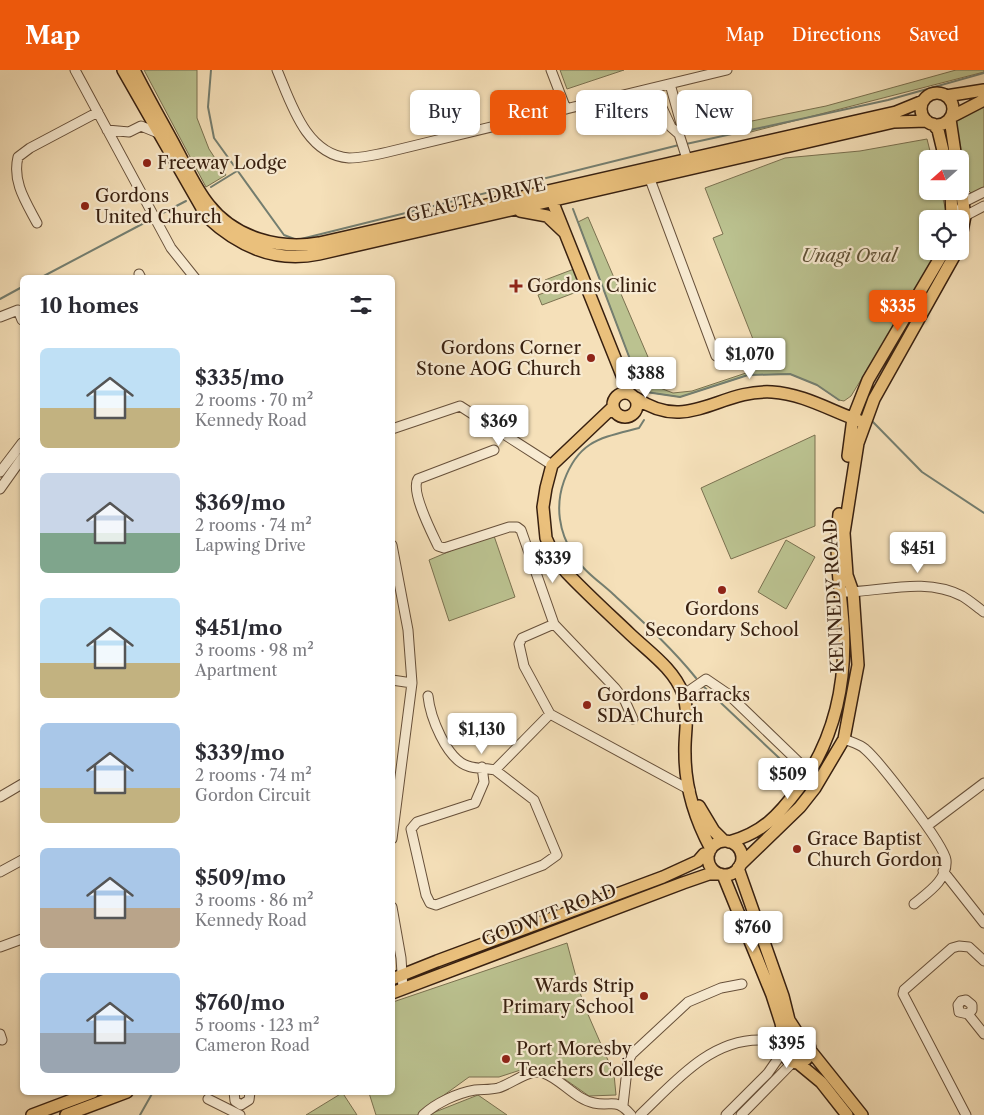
<!DOCTYPE html>
<html lang="en">
<head>
<meta charset="utf-8">
<style>
	:root { --surface:#fff; --page:#f7f7f7; --text:#2b2b33; --muted:#7c7c81; --accent:#ea580c }
	body { margin:0; font-family:"Libre Caslon Text",serif; background:var(--page); color:var(--text); height:100vh; display:flex; flex-direction:column; font-size:19px; white-space:nowrap }
	* { box-sizing:border-box; margin:0 }
	p { font-size:16px; color:var(--muted) }
	.icon { flex:none; width:28px; height:28px; fill:none; stroke:currentColor; stroke-width:2; stroke-linecap:round; stroke-linejoin:round }
	.map { position:relative; flex:1; overflow:hidden }
	.drawer { position:absolute; left:20px; top:205px; width:375px; height:820px; display:flex; flex-direction:column; background:var(--surface); border-radius:8px; box-shadow:0 1px 4px #0004 }
	.drawer>* { flex:none }
	.top-card { position:absolute; left:410px; top:20px; width:475px; height:45px; display:flex; gap:10px }
	.needle { width:32px; rotate:249deg }
	.controls { position:absolute; left:919px; top:80px; display:grid; gap:10px }
	.controls a { display:grid; place-items:center; width:50px; height:50px; border-radius:8px; background:var(--surface); box-shadow:0 1px 4px #0004; font-size:25px }
	.price { position:absolute; translate:-50% -42px; padding:0 11px; border-radius:5px; background:#fff; color:#222; font-size:16px; line-height:32px; filter:drop-shadow(0 1px 2px #0008) }
	.price::after { content:''; position:absolute; left:50%; top:30px; width:15px; height:11px; margin-left:-8px; background:inherit; clip-path:polygon(0 0,100% 0,50% 100%) }
	.price.selected { background:var(--accent); color:#fff }
	ul { padding:0; list-style:none }
	li { display:flex; align-items:center; gap:15px; height:125px; padding:0 20px }
	li span { display:grid; place-items:center; flex:none; width:140px; height:100px; border-radius:8px; color:#555 }
	li>.icon { margin-inline-start:auto }
	span .icon { width:60px; height:60px; fill:#fffc; stroke-width:1 }
	li b { font-size:21px }
	h2 { display:flex; justify-content:space-between; align-items:center; height:60px; padding:0 20px; font-size:21px }
	.tag { padding:0 18px; border-radius:8px; background:var(--surface); box-shadow:0 1px 4px #0004; font-size:18px; line-height:45px }
	.tag.selected { background:var(--accent); color:#fff }
	header { display:flex; align-items:center; gap:30px; box-sizing:border-box; height:70px; padding:0 25px; background:var(--accent); color:#fff }
	header strong { font-size:24px }
	nav { display:flex; gap:28px; margin-inline-start:auto; font-size:18px }
	.map>svg:first-child { display:block }
	.green { fill:#bbc290; stroke:#7a7150 }
	.lines { fill:none; stroke-linecap:round; stroke-linejoin:round }
	.stream { stroke:#747e70; stroke-width:2 }
	.minor-casing { stroke:#67503a; stroke-width:11 }
	.major-casing { stroke:#382010; stroke-width:14 }
	.minor { stroke:#f8ebd2; stroke-width:9 }
	.major { stroke:#eac07c; stroke-width:11 }
	.poi-dot { fill:#8f2418; stroke:#f8ebd2; stroke-width:2 }
	.labels { text-anchor:middle; stroke-width:4.5; stroke-linejoin:round; paint-order:stroke }
	.poi-label { font-size:18px; fill:#382010; stroke:#f8ebd2; text-anchor:start }
	.street-label { font-size:18px; fill:#382010; stroke:#f8ebd2 }
	.park-label { font-size:18px; font-style:italic; fill:#5f5136; stroke:#f8ebd2 }
</style>
</head>
<body>
<header>
<strong>Map</strong>
<nav><a>Map</a><a>Directions</a><a>Saved</a></nav>
</header>
<div class="map">
<svg width="984" height="1045" viewBox="0 0 984 1045">
	<rect width="100%" height="100%" fill="#f5e0b9"/>
	<filter id="stains"><feTurbulence type="fractalNoise" baseFrequency=".004" numOctaves="4"/><feColorMatrix values="0 0 0 0 .2 0 0 0 0 .09 0 0 0 0 .02 0 0 0 .5 -.17"/></filter>
	<radialGradient id="worn" r=".72"><stop offset=".6" stop-color="#630" stop-opacity="0"/><stop offset="1" stop-color="#630" stop-opacity=".3"/></radialGradient>
	<path class="green" d="M144,0H197V48L209,79L226,105L206,117Z
		M560,0H624L567,19Z
		M956,0H984V2L743,64L737,57L742,53L826,36Z
		M984,34V117L972,124L967,119L954,59L958,49Z
		M927,69L932,89H928V121H941L948,149H928V181H940L851,326L844,331L839,330L817,315L790,304L748,305L680,327L646,322L636,305L578,152L588,147L648,287L640,291L649,310L655,316L673,323L692,321L764,297L713,168L723,164L705,118L785,88L860,81Z
		M574,199L582,220L542,235L538,225L549,221L545,210Z
		M815,365V456L731,489L701,418Z
		M493,463L515,527L449,551L429,490Z
		M786,470L815,487L786,539L758,522Z
		M567,873L583,933L614,1004L616,1025L589,1026L556,1003L533,996L499,1007H469L440,1028L426,1045H376L369,1023L392,1022L393,932Z
		M342,1022L357,1045H306L342,1023Z
		M478,1025L507,1045H430V1044Z"/>
	<g class="lines">
		<path class="stream" d="M211,0L208,37L214,68L284,165L297,170L679,75
			M686,74L888,30L984,3
			M539,111L547,117
			M211,117L237,101
			M573,139L636,305L646,322L680,327L748,305L790,304L817,315L839,330
			M157,146L186,131
			M40,208L146,152
			M0,229L22,217
			M644,350L639,358C601,368 579,370 564,411C555,436 559,462 573,484C582,500 600,512 613,524C642,551 671,577 696,608
			M873,352L922,402L984,443
			M703,616L794,702
			M140,1045L153,1022"/>
		<defs>
			<path id="minor" d="M75,0L171,178L195,208
				M277,0C291,33 306,85 349,88C362,88 375,85 388,82L727,0
				M551,0L566,39
				M670,14L682,57L679,64L687,89
				M653,18L671,57L679,64
				M107,60L129,62L141,56L158,63
				M648,104L716,286
				M961,138L964,132L984,122
				M965,146L984,136
				M37,153C26,132 12,112 18,87L30,78L98,42
				M139,204L141,208
				M0,247L18,240L22,250
				M392,359L460,336L552,395
				M494,380L418,409C410,421 432,463 438,476L444,478L509,457H517L521,460L554,554L615,618L625,631L633,649
				M0,402L22,373
				M0,419L22,388
				M392,475L408,560L412,613L392,769
				M839,522C879,523 923,506 962,526C969,530 977,537 984,542
				M554,554L522,568L519,574L524,596L550,644L690,720
				M392,610L412,613
				M683,625L706,609L728,624L810,703
				M428,626C430,646 446,689 468,696C476,699 486,698 495,700L550,644
				M844,669C851,672 860,674 865,679C879,691 944,774 946,790C948,810 927,823 914,834
				M482,697L484,712L475,733L417,752L411,759L426,825L430,833L436,835L543,795L557,785L534,730L495,700
				M0,727L22,714
				M927,756L984,713
				M943,801L984,853
				M0,802L22,790
				M392,837L401,888L403,919
				M0,877L22,869
				M968,944L972,940V935L966,930L961,931L958,935L959,942L968,944L984,964
				M0,964L2,970
				M234,1022L235,1031L241,1035L249,1030L250,1022
				M208,1029L240,1045
				M623,1035L628,991L632,984L688,932L721,918L742,914
				M423,1045C436,1033 457,1023 475,1020C482,1019 490,1020 498,1018C512,1014 529,998 544,1003C562,1010 575,1029 594,1033C612,1037 616,1027 631,1045
				M640,1045C674,1013 709,970 759,970
				M726,1045L768,1003L784,980
				M741,1045L793,992
				M966,1045L903,924L904,920L952,878L959,876L969,877L984,891"/>
			<path id="major" d="M123,0L207,147C238,176 276,193 319,184L894,52L927,51
				M134,0C147,26 162,52 176,78C186,96 195,118 209,135C235,168 279,180 319,173L896,42L923,31
				M921 39a16 16 0 1 1 32 0a16 16 0 1 1-32 0Z
				M946,26L984,20
				M951,47L984,30
				M950,49L956,89
				M933,54L938,60L945,89
				M960,112L965,146L960,172
				M951,121L952,149
				M549,123L629,323
				M520,141L547,146L565,163
				M613 335a12 12 0 1 1 24 0a12 12 0 1 1-24 0Z
				M636,328C688,364 719,319 772,322C804,324 831,341 860,351
				M613,337L552,395L546,418L543,437L546,468L555,488L567,503C587,524 609,544 630,564C649,582 674,599 683,624C690,643 684,665 685,684C685,717 696,751 711,779
				M848,386L853,348L868,310L944,181
				M699,736L714,761L724,771
				M708 788a17 17 0 1 1 34 0a17 17 0 1 1-34 0Z
				M729,772C762,763 778,746 799,718C834,670 847,613 843,553C840,516 834,481 839,444
				M740,795L800,737L815,718L844,669L858,595L853,522L847,505L844,463L858,373L874,329L957,181
				M738,798L783,926L789,950L800,967
				M723,805L772,925L781,953L785,975
				M392,909L437,891L663,807L698,791L704,784L709,783
				M392,923L683,813L709,804H720
				M784 980a13 13 0 1 1 26 0a13 13 0 1 1-26 0Z
				M810,980L862,1045
				M798,993L821,1012L847,1045
				M32,1045L93,1022
				M66,1045L127,1022"/>
		</defs>
		<use href="#minor" class="minor-casing"/>
		<use href="#major" class="major-casing"/>
		<use href="#minor" class="minor"/>
		<use href="#major" class="major"/>
	</g>
	<g class="poi-dot">
		<circle cx="147" cy="93" r="5"/>
		<circle cx="85" cy="136" r="5"/>
		<path d="M513.5 208.5h5v5h5v5h-5v5h-5v-5h-5v-5h5z"/>
		<circle cx="591" cy="288" r="5"/>
		<circle cx="722" cy="520" r="5"/>
		<circle cx="587" cy="635" r="5"/>
		<circle cx="797" cy="779" r="5"/>
		<circle cx="644" cy="926" r="5"/>
		<circle cx="506" cy="989" r="5"/>
	</g>
	<g class="labels">
		<g class="poi-label">
			<text x="157" y="99">Freeway Lodge</text>
			<text x="95" y="132">Gordons<tspan x="95" dy="21">United Church</tspan></text>
			<text x="527" y="222">Gordons Clinic</text>
			<text x="581" y="284" text-anchor="end">Gordons Corner<tspan x="581" dy="21">Stone AOG Church</tspan></text>
			<text x="722" y="545" text-anchor="middle">Gordons<tspan x="722" dy="21">Secondary School</tspan></text>
			<text x="597" y="631">Gordons Barracks<tspan x="597" dy="21">SDA Church</tspan></text>
			<text x="807" y="775">Grace Baptist<tspan x="807" dy="21">Church Gordon</tspan></text>
			<text x="634" y="922" text-anchor="end">Wards Strip<tspan x="634" dy="21">Primary School</tspan></text>
			<text x="516" y="985">Port Moresby<tspan x="516" dy="21">Teachers College</tspan></text>
		</g>
		<g class="street-label">
			<text transform="translate(476 130) rotate(-13)" y="6">GEAUTA DRIVE</text>
			<text transform="translate(834 526) rotate(-93)" y="6">KENNEDY ROAD</text>
			<text transform="translate(549 845) rotate(-21)" y="6">GODWIT ROAD</text>
		</g>
		<g class="park-label">
			<text x="849" y="192">Unagi Oval</text>
		</g>
	</g>
	<rect width="100%" height="100%" filter="url(#stains)"/>
	<rect width="100%" height="100%" fill="url(#worn)"/>
</svg>
<div class="controls">
<a><svg class="needle" viewBox="-14 -14 28 28"><path d="M0-13l5 13h-10z" fill="#e53935"/><path d="M0 13l5-13h-10z" fill="#7c7c81"/></svg></a>
<a><svg class="icon" aria-label="locate" viewBox="0 0 24 24"><circle cx="12" cy="12" r="6"/><path d="M12 2v4M12 18v4M2 12h4M18 12h4"/></svg></a>
</div>
<b class="price selected" style="left:898px;top:262px">$335</b>
<b class="price" style="left:750px;top:310px">$1,070</b>
<b class="price" style="left:646px;top:329px">$388</b>
<b class="price" style="left:499px;top:377px">$369</b>
<b class="price" style="left:918px;top:504px">$451</b>
<b class="price" style="left:553px;top:514px">$339</b>
<b class="price" style="left:482px;top:685px">$1,130</b>
<b class="price" style="left:788px;top:730px">$509</b>
<b class="price" style="left:753px;top:883px">$760</b>
<b class="price" style="left:787px;top:999px">$395</b>
<div class="top-card">
<a class="tag">Buy</a>
<a class="tag selected">Rent</a>
<a class="tag">Filters</a>
<a class="tag">New</a>
</div>
<section class="drawer">
<h2>10 homes<svg class="icon" aria-label="filters" viewBox="0 0 24 24"><path d="M4 7h16M4 17h16"/><circle cx="9" cy="7" r="2"/><circle cx="15" cy="17" r="2"/></svg></h2>
<ul>
<li><span style="background:linear-gradient(#bfe0f5 60%,#c2b280 0)"><svg class="icon" aria-label="home" viewBox="0 0 24 24"><path d="M3 11l9-7 9 7M6 9v11h12V9"/></svg></span><div><b>$335/mo</b><p>2 rooms · 70 m²</p><p>Kennedy Road</p></div></li>
<li><span style="background:linear-gradient(#c9d6e8 60%,#7fa58c 0)"><svg class="icon" aria-label="home" viewBox="0 0 24 24"><path d="M3 11l9-7 9 7M6 9v11h12V9"/></svg></span><div><b>$369/mo</b><p>2 rooms · 74 m²</p><p>Lapwing Drive</p></div></li>
<li><span style="background:linear-gradient(#bfe0f5 65%,#c2b280 0)"><svg class="icon" aria-label="home" viewBox="0 0 24 24"><path d="M3 11l9-7 9 7M6 9v11h12V9"/></svg></span><div><b>$451/mo</b><p>3 rooms · 98 m²</p><p>Apartment</p></div></li>
<li><span style="background:linear-gradient(#a9c7e8 65%,#c2b280 0)"><svg class="icon" aria-label="home" viewBox="0 0 24 24"><path d="M3 11l9-7 9 7M6 9v11h12V9"/></svg></span><div><b>$339/mo</b><p>2 rooms · 74 m²</p><p>Gordon Circuit</p></div></li>
<li><span style="background:linear-gradient(#a9c7e8 60%,#b9a48a 0)"><svg class="icon" aria-label="home" viewBox="0 0 24 24"><path d="M3 11l9-7 9 7M6 9v11h12V9"/></svg></span><div><b>$509/mo</b><p>3 rooms · 86 m²</p><p>Kennedy Road</p></div></li>
<li><span style="background:linear-gradient(#a9c7e8 60%,#9aa5b1 0)"><svg class="icon" aria-label="home" viewBox="0 0 24 24"><path d="M3 11l9-7 9 7M6 9v11h12V9"/></svg></span><div><b>$760/mo</b><p>5 rooms · 123 m²</p><p>Cameron Road</p></div></li>
</ul>
</section>
</div>
</body>
</html>
